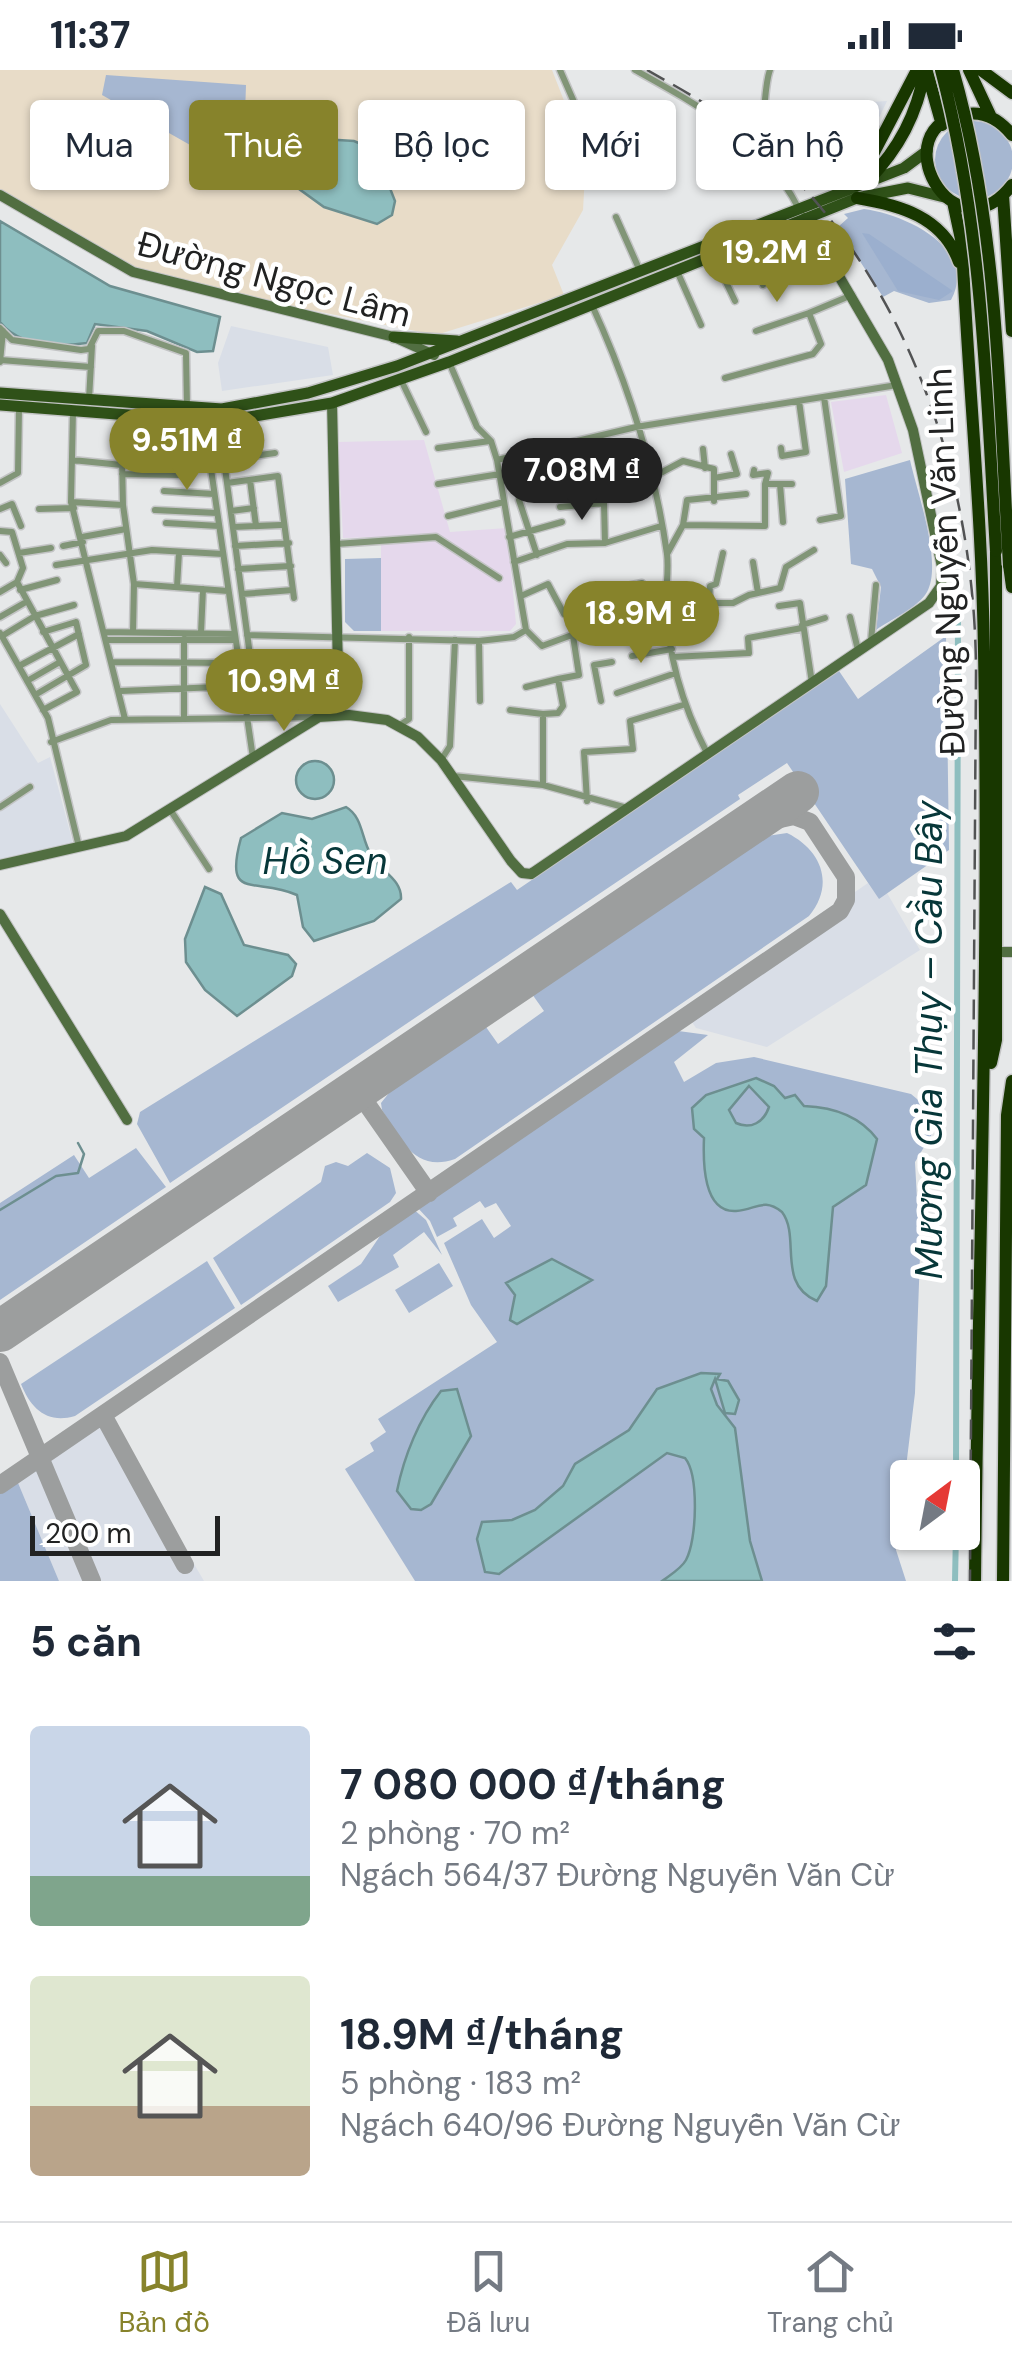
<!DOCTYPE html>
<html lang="vi">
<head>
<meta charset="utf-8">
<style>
	:root { --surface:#fff; --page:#f6f6f7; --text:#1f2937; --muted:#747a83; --line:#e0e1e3; --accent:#87832b }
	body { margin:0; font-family:"DM Sans",sans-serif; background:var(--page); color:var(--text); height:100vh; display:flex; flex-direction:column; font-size:38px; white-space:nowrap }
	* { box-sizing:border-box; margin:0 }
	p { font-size:32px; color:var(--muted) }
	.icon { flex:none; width:55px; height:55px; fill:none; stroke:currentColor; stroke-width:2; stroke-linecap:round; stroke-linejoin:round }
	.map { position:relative; height:1511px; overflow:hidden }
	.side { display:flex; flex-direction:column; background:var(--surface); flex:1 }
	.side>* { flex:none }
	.banner { position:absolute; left:30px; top:30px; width:952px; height:90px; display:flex; gap:20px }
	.needle { width:65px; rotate:32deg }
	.fabs { position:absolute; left:890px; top:1390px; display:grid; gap:20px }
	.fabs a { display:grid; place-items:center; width:90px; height:90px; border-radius:10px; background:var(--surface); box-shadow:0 2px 8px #0004; font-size:50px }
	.scale { position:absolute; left:30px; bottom:25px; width:190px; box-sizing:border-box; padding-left:10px; border:5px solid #212222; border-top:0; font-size:28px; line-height:35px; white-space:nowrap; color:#212222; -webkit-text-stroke:8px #fff; paint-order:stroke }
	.price { position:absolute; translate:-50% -85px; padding:0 22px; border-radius:35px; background:var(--accent); color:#fff; font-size:32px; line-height:65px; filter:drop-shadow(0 2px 5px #0008) }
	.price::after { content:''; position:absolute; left:50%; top:60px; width:30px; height:22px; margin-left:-15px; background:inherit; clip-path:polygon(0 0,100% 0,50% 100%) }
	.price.on { background:#222; color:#fff }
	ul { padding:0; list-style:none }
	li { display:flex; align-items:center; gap:30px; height:250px; padding:0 30px }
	li span { display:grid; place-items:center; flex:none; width:280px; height:200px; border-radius:10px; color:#555 }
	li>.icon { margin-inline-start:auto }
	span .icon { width:120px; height:120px; fill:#fffc; stroke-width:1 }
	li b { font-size:42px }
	h2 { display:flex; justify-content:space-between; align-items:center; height:120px; padding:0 30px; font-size:42px }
	.chip { padding:0 35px; border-radius:10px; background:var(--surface); box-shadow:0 2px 8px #0004; font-size:35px; line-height:90px }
	.chip.on { background:var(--accent); color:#fff }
	.status { display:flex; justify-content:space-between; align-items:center; height:70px; padding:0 50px; background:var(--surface); direction:ltr }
	.status svg { height:28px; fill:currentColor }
	.tab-bar { display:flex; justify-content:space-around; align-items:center; height:140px; border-top:2px solid var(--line); background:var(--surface); font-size:28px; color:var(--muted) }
	.tab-bar a { display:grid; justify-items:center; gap:5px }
	.tab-bar .on { color:var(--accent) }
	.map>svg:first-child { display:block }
	.built { fill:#d9dee7 }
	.industrial { fill:#e8dcc8 }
	.education { fill:#e5d8ec }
	.green { fill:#a6b7d1 }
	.forest { fill:#9bafce }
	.water { fill:#8ebebf; stroke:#6d8f90; stroke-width:2.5; fill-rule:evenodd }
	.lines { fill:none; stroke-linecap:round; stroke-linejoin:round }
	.stream { stroke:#6d8f90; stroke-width:2.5 }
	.canal { stroke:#8ebebf; stroke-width:6 }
	.taxiway { stroke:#9c9e9e; stroke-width:18 }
	.runway { stroke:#9c9e9e; stroke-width:42 }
	.street-casing { stroke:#c3c4c5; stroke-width:9 }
	.secondary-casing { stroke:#c3c4c5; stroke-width:12 }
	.primary-casing { stroke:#c3c4c5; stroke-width:14 }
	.highway-casing { stroke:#c3c4c5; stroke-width:15 }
	.street { stroke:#819577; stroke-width:6 }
	.secondary { stroke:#516e41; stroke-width:10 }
	.primary { stroke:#2f5118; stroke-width:11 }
	.highway { stroke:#183700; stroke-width:12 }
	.rail { stroke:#525354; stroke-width:2.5; stroke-dasharray:20 10; stroke-linecap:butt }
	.highway-bridge-casing { stroke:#c3c4c5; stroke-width:15; stroke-linecap:butt }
	.highway-bridge { stroke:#183700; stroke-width:12 }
	.labels { text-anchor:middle; stroke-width:9; stroke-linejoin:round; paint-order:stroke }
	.street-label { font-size:35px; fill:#212222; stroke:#fff }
	.water-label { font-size:38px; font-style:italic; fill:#073739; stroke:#fff }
</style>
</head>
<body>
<div class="status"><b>11:37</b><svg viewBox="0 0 49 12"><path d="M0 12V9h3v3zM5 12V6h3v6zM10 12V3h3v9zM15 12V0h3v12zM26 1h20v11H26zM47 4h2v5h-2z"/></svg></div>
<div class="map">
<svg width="1012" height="1511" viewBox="0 0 1012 1511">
	<rect width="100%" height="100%" fill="#e6e8e9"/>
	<path class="built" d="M887,31L853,102L818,117L801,97L809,94L797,59L827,45L824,35Z
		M231,256L328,277L333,305L222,321L218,293Z
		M126,358L169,361L166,392L124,389Z
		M0,634L38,693L50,687L73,773L0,789Z
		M868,813L879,828L887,823L920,880L767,977L696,958L684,940Z
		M108,1347L204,1511H59L16,1408Z"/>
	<path class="industrial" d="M0,0H552L586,87L583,140L552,195L564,225L436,265L129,204L0,124Z"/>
	<path class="education" d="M886,325L902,383L844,402L831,332Z
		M424,370L450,462L507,458L516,554L510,561H381V467L343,468L338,372Z"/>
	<path class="green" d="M106,5L246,15L243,105L102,25Z
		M935 90a39 39 0 1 1 78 0a39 39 0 1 1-78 0Z
		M864,139C904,144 979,178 951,230L929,233L894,221L883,227L838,157L848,148L844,144Z
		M910,390C917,422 943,493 927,522C919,537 890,550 876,560L881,517L872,499L851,494L845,409Z
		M381,488V561H354L345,552V489Z
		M946,566L949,780L879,829L787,693L738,725L740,729L170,1113L137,1054L140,1042L511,812L517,820L839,601L858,629Z
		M787,763C822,780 835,815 809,846L455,1089C415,1103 400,1069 382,1040L381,1033L393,1018L486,957L498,974L544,941L532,924L767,766Z
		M671,960L708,965L674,992L684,1012L716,993L754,987L911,1024L941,1049L915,1092L920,1186L915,1323L896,1480L906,1511H415L345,1399L374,1381L370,1373L386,1362L378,1349L497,1272L471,1235L444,1173L482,1149L494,1168L511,1156L496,1133L485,1138L480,1131L453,1148L457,1156L437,1167L430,1151L416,1136Z
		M136,1078L166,1117L0,1230V1133L74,1085L89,1108Z
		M367,1083L390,1098L396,1123L390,1132L241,1235L213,1188L321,1112L325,1096L336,1092L348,1096Z
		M412,1138L426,1150L442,1185L424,1162L393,1185L399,1197L338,1232L328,1216L361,1194L384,1160Z
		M207,1191L235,1238L75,1346C47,1354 31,1339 21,1314Z
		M439,1193L453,1216L409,1243L395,1220Z
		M16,1408L59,1511H0V1420Z"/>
	<path class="forest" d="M862,163L869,164L953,221L939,230L898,221Z"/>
	<path class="water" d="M322,69L354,71L375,80L395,131L392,145L377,154L324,137L288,111L286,92L298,73Z
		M0,151L110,216L220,247L213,281L197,282L147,261L95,254L87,273C58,277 20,277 0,252Z
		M296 710a19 19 0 1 1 38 0a19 19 0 1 1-38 0Z
		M346,737C363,747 361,768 371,785C381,802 402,809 401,829L374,851L314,871L303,857L297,825C256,806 223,833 241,768L282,743L312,749Z
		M205,817L221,824L244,875L288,885L296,894L292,906L237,946L205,920L186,892L185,869Z
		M756,1008L774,1016L785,1028L795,1025L804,1036C830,1037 859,1045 877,1069L866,1115L833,1137L826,1216L817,1231C776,1214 801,1167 782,1142C763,1127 756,1140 736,1141C703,1143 703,1092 704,1068L694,1059L692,1038L706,1025ZM749,1016L769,1037C764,1052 751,1060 736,1053L729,1040Z
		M552,1189L592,1210L517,1254L510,1250L515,1225L506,1213Z
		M701,1303L720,1304L717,1309L728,1311L739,1330L735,1344L725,1343L715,1309L711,1319L717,1335L735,1358L750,1471L762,1511H662C670,1505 681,1499 686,1490C697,1470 699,1405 685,1388L667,1383L499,1504L485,1502L477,1469L482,1452L512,1450L535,1440L563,1416L575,1394L629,1360L657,1319Z
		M457,1319L471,1366L431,1434L421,1440L411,1439L397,1421C404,1386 419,1349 441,1321Z"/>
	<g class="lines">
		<path class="stream" d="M0,1140L56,1106L78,1103L84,1084L78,1073"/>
		<path class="canal" d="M956,1408L958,532
			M955,1511L956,1462"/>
		<path class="taxiway" d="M357,1020L429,1123
			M0,1292L92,1511
			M103,1345L185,1495
			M0,1415L840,841L846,830V807L810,752L794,746L748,756"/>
		<path class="runway" d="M0,1261L798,722"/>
		<defs>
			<path id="street" d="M560,0L581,48L590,81
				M635,0C698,35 765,71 799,139
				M754,79C767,68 762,21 770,0
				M616,147L640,201
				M769,164L774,185
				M755,169L763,215
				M727,180L732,194
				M713,185L735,231
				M677,201L701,255
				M591,233C627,311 655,399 667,484C669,500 666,515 666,530C667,586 683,637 708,685
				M0,258L12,270L81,280L89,279L98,261H124L186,283L187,337
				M756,261L809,243
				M0,290L91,297
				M0,292L3,261
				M449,292L477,357L491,371L497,390L526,560L542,576L610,551L668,545
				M725,308L813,284L821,274L809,243L852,225
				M401,310L426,362
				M89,329L92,276
				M73,341L71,432L125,649
				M121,345L123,435L134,514L133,562
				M204,351L253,688
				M219,353L249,578L250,638
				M438,378L490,371
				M781,378L782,386L806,382L799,331
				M703,379L705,398
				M72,390L122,395
				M224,390L275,383
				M497,390L636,357L897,315
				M754,400L753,405L768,403L765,414
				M122,404L181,405
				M651,408L683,391L714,399V431
				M714,408L737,404L731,384
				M250,410L256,456
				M0,413L18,403L19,338
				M227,413L278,406L294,528
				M438,414L500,404
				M780,414L783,452
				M164,421L214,424
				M519,430L537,485
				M71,432L123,435
				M560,437L604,433L605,473
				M0,439L12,434L21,456
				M39,439L74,438
				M155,440L217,443
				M231,441L254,438
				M448,446L504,432
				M820,450L841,446L824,327
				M166,453L219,456
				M683,455L687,430L746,424
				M233,457L281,455
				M0,461L12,462L23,498L17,512L77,622L43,640
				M82,467L126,459
				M509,467L562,452
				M336,474L436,467L499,508
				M63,476L83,472
				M235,476L289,473
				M19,483L51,478
				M667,484L683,455L765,456V414H792
				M0,485L6,493
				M514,492L567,474L605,473L661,456
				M753,492L758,523
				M56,495L152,480L223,484
				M238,499L291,496
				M134,514L228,521
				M177,517L179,482
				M20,520L57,510
				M0,522L17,512
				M242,524L293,520
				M521,526L548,514L564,544
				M709,532L710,516L716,514L723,483
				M666,533H733L749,525L780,518L786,497L814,480
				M779,536L800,533L812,613
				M0,547L26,532
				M850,547L858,580
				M802,555L825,548
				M591,558L587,524L642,513L644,548
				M104,562L234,564
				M0,563L48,648L79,777
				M201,563L203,519
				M247,565L479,571L514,567L526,560
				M2,566L35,546L74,535
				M106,570H235
				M479,571L480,631
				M871,571L876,515
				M632,586L672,579
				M673,587L749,583L748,568L802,558
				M113,592L238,593
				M19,596L79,564
				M27,611L60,592
				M526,617L558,609
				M121,621L242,616
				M617,623L676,603
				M35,625L86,595L76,552L43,562
				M601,631L594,595L612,592
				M510,640L543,644
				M184,648V569
				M400,655L409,649V567
				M51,672L111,650L318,647
				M441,690L450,676L455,570
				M453,706L543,715L627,738
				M543,715V644L558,643L563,636L558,609L579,605L573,566
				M587,731L584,682L633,679L630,651L683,635
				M0,737L30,717
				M171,741L209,799"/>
			<path id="secondary" d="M0,125L133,202L394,267L434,285
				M332,333L339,645
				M0,795L126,766L319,647L349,645L387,650L418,667L441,690L511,791L522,803L531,804L929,533L941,516L942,497L913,360L888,290L805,148
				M0,844L127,1050
				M996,882H1012"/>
			<path id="primary" d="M394,267L457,271
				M0,323L222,339L308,323L397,296L904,98L927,81
				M0,335L219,352L332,333L449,292L857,128L908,118L944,127"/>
			<path id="highway" d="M969,0L991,47
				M981,0L1012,23
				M927,2L942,55
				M1012,65C1000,50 985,41 966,44C880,56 953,191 1012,115
				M868,111C899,78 917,45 925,0
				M857,115L917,0
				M1003,125L1012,261
				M857,128C900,135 943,147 959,192
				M953,132L962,174C968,310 982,445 984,581C990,891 978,1201 975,1511
				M1009,495L1012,517
				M991,993L996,970V481
				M1003,1511L1007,1045L1012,1011"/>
		</defs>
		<use href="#street" class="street-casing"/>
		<use href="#secondary" class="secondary-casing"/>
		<use href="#primary" class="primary-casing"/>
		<use href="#highway" class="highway-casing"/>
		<use href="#street" class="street"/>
		<use href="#secondary" class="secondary"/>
		<use href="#primary" class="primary"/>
		<use href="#highway" class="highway"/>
		<path class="rail" d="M647,0C684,21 723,42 755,70C906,201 975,406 976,600L970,1511"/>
		<defs>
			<path id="highway-bridge" d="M941,0C983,158 986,319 996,481
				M953,0C999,160 999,330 1009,495"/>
		</defs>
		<use href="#highway-bridge" class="highway-bridge-casing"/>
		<use href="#highway-bridge" class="highway-bridge"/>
	</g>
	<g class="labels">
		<g class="street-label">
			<text transform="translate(274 209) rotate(15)" y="12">Đường Ngọc Lâm</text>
			<text transform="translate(946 492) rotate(-92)" y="12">Đường Nguyễn Văn Linh</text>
		</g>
		<g class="water-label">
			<text x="325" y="804">Hồ Sen</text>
			<text transform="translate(929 970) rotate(-90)" y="13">Mương Gia Thụy – Cầu Bây</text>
		</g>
	</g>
</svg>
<div class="fabs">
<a><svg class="needle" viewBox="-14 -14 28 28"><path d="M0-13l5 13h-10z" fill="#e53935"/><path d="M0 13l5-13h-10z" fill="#747a83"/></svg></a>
</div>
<div class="scale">200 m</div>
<b class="price" style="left:777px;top:235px">19.2M ₫</b>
<b class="price" style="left:187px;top:423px">9.51M ₫</b>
<b class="price on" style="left:582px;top:453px">7.08M ₫</b>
<b class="price" style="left:641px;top:596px">18.9M ₫</b>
<b class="price" style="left:284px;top:664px">10.9M ₫</b>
<div class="banner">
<a class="chip">Mua</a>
<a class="chip on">Thuê</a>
<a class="chip">Bộ lọc</a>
<a class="chip">Mới</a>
<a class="chip">Căn hộ</a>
</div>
</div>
<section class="side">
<h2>5 căn<svg class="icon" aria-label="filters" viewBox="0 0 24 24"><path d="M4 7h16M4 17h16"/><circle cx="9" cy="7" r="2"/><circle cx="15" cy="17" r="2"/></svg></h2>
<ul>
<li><span style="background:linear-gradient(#c9d6e8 75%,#7fa58c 0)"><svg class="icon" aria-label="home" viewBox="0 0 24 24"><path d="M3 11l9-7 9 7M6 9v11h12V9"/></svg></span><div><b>7 080 000 ₫/tháng</b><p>2 phòng · 70 m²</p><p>Ngách 564/37 Đường Nguyễn Văn Cừ</p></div></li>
<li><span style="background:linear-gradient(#dfe7d0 65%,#b9a48a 0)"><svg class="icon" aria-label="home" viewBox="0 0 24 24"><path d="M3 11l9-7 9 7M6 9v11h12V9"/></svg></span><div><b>18.9M ₫/tháng</b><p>5 phòng · 183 m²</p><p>Ngách 640/96 Đường Nguyễn Văn Cừ</p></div></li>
</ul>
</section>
<nav class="tab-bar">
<a class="on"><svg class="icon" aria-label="map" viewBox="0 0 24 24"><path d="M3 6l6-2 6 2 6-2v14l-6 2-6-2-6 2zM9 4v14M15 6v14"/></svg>Bản đồ</a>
<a><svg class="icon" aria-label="saved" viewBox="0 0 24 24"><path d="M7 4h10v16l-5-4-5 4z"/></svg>Đã lưu</a>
<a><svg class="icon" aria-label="home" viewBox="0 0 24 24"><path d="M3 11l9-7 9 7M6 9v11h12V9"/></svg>Trang chủ</a>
</nav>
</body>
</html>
